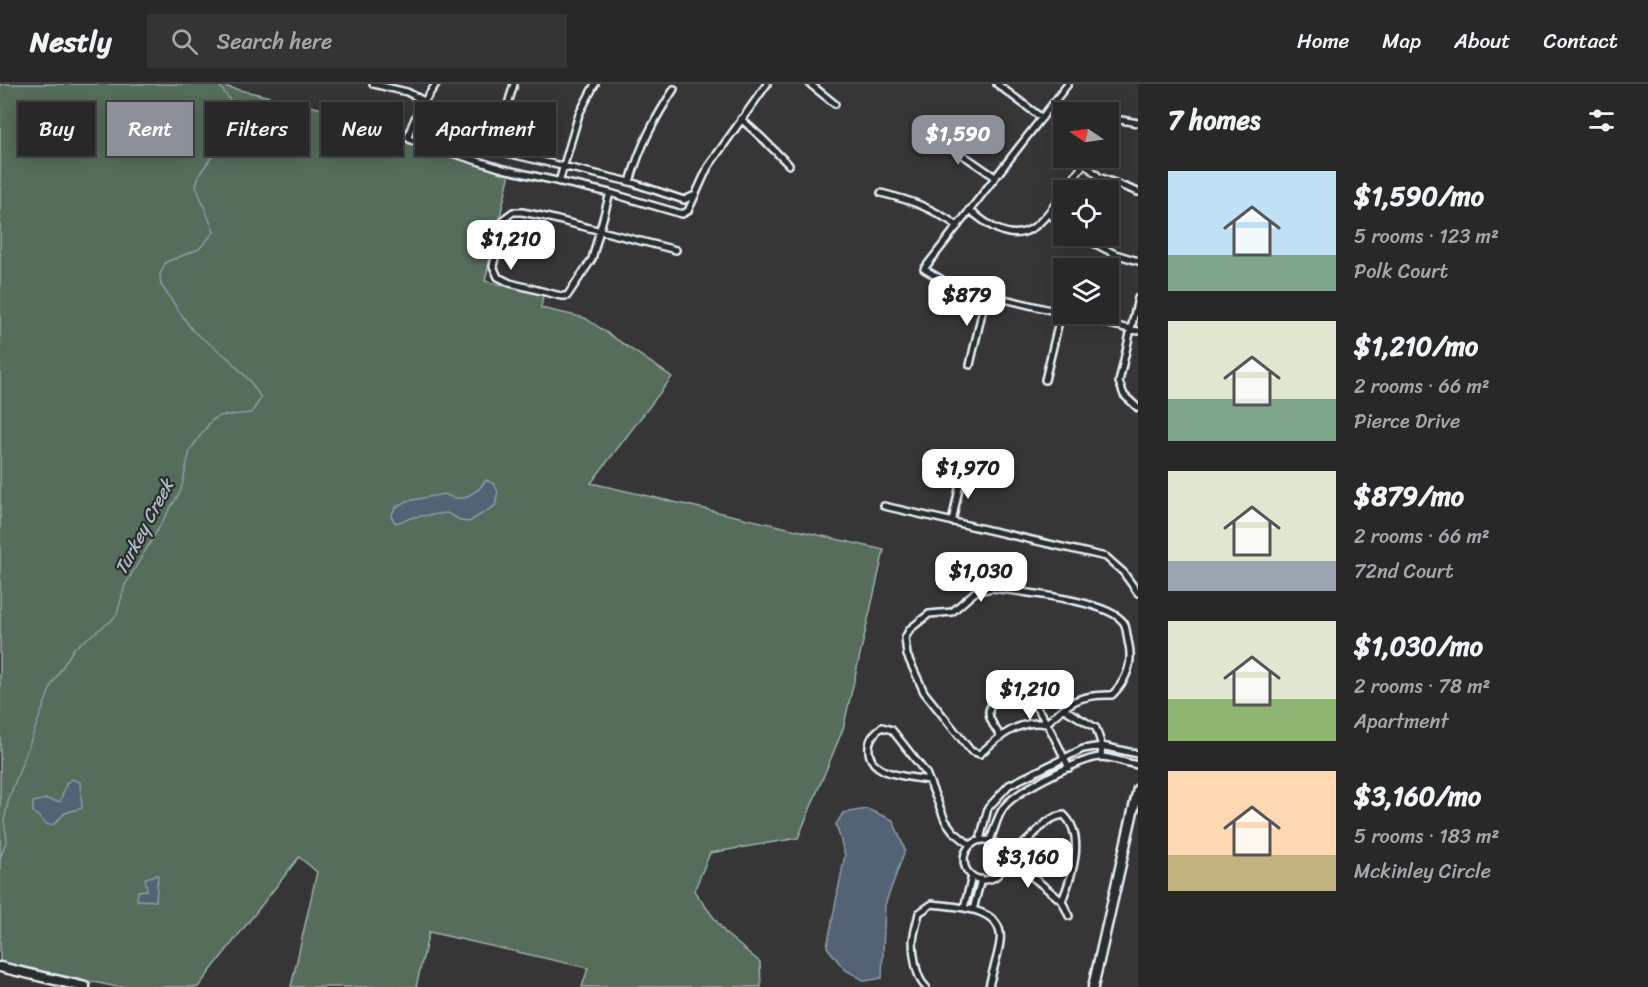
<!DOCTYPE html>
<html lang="en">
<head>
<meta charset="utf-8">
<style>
	:root { --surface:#292828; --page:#353434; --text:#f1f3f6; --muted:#a5a6a8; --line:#454445; --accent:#8c9099 }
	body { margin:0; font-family:Sriracha,sans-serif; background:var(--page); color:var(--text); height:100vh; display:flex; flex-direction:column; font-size:22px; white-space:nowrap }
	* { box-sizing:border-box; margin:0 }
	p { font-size:20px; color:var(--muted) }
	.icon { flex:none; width:33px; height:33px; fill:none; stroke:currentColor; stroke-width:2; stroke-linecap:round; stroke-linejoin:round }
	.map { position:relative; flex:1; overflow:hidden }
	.details { display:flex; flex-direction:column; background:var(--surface); width:510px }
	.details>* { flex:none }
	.top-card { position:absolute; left:18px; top:18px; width:570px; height:54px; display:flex; gap:12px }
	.needle { width:39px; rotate:283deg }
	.tools { position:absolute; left:1053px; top:18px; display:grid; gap:12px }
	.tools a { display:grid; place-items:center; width:66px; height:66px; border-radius:0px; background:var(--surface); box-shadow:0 3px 15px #0003,0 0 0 2px var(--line); font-size:30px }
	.price { position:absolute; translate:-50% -51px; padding:0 14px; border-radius:12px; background:#fff; color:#222; font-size:20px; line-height:39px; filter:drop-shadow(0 2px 3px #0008) }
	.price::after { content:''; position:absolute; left:50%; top:36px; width:18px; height:14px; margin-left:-9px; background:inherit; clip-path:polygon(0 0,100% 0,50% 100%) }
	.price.active { background:var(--accent); color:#fff }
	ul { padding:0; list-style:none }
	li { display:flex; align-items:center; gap:18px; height:150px; padding:0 30px }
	li span { display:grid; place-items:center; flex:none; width:168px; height:120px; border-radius:0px; color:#555 }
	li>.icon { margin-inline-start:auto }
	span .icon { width:72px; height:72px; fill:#fffc; stroke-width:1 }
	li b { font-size:26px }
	h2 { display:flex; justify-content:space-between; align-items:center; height:72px; padding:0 30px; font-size:26px }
	.chip { padding:0 21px; border-radius:0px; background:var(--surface); box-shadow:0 3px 15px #0003,0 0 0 2px var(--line); font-size:21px; line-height:54px }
	.chip.active { background:var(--accent); color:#fff }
	header { display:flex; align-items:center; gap:36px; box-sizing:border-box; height:84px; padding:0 30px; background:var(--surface); border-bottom:2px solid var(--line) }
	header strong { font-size:28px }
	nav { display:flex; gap:33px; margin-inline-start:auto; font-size:21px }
	.search { width:420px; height:54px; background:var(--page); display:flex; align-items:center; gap:15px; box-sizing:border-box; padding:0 21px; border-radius:0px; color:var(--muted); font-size:22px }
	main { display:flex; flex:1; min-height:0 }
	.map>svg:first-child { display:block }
	.green { fill:#546d5a; stroke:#9eafa9; stroke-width:1.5 }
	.water { fill:#526474; stroke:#8e9ca9; stroke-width:1.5 }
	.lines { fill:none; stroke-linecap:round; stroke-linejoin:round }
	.stream { stroke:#8e9ca9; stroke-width:1.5 }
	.street-casing { stroke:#e8f1f8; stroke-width:10 }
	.secondary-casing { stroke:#e8f1f8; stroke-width:13 }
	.street { stroke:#2a2d2e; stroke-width:5 }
	.secondary { stroke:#2a2d2e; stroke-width:8 }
	.labels { text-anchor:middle; stroke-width:4.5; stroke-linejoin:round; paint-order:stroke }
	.water-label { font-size:18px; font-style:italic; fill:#acb9c3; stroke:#2a2d2e }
</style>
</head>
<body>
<header>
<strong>Nestly</strong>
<div class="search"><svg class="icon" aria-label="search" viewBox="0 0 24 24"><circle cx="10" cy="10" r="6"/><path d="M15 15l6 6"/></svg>Search here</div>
<nav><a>Home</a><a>Map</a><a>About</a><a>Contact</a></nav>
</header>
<main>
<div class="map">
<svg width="1138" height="903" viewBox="0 0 1138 903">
	<rect width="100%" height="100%" fill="#373636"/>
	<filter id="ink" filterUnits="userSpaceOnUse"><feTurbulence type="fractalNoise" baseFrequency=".0167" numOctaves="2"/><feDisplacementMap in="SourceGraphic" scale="12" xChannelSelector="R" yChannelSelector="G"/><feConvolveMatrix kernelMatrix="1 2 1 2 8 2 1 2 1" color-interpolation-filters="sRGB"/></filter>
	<g filter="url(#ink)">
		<path class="green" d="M0,0H225L227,3L405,44L403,57L510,89L485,197L543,211L541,224L585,234L672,293L591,399L884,466L843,645L798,754L710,769L694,807L726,850L760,878L761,903H582L588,884L429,848L416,903H291L317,788L299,773L198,903H117L0,878Z"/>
		<path class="water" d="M486,396L494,400L498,408L495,422L469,438L462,437L447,429L414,433L396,439L391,433L395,424L407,417L444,410L454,414H465L479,405Z
			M71,695L80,698L82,724L65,729L54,740L48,741L33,728V718L46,715L60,718L66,700Z
			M867,725L893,736L905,766L885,821L882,894L865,897L844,885L827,863L845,771L836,740L843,729Z
			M158,791L156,817L137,816L138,807L147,806L145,794Z"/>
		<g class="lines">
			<path class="stream" d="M0,775L7,755L4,737L9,714L52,600L74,564L111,537L117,530L125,501L181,406L190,366L211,337L219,332L251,329L261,314L250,297L227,273L193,247L161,201L160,190L166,178L199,165L214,148L196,102L199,91L213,71L233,50L234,26L230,16L218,0"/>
			<defs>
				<path id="street" d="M373,0L407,8L424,17
					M436,0C425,16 412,35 408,54L411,56L503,85L610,109L682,130L688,127L708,83L767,0
					M810,0L835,20
					M997,0L1042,34
					M1068,0L924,185L954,203L1138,247
					M741,35L762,54L789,81
					M413,40L494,66L630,98L684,116L693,112
					M1108,42L1121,36L1138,39
					M934,51L995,93
					M494,66L514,0
					M1084,79L1099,93L1138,108
					M559,98L579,30L595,0
					M630,98C640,62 654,36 674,5
					M1065,106L1088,74
					M610,109L592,175L567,212H561L510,199L498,193L493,182L505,134L513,128H522L542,132L676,166
					M881,109C913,117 930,123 958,142
					M969,126C978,132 987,141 997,145C1030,161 1047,131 1064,108
					M1048,130L1064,140
					M1080,152L1115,170L1138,177
					M1138,214L1119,298L1124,311L1138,324
					M970,281L986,211
					M1045,296L1061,229
					M884,422L1106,473L1123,488L1138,509
					M952,438L962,390
					M992,504C1020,508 1109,516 1124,539C1127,544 1127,555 1129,561C1133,581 1126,597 1112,611C1080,610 1068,618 1046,640C1021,634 997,654 980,670L971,667L924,608L907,571L905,554L910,545L929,530L952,528L975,508Z
					M1064,625L1096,644L1102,662L1101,673
					M1001,653C997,646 988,636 989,627C991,614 1013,606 1024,612C1042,622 1060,666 1069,684
					M928,696C907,692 866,692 869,662C870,653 875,648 882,643L892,646L926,689L945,736L953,747L970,761
					M980,756L988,724L1009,701L1083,665L1102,662L1138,670
					M990,756C995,745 997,732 1004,723C1016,707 1083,673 1102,673C1114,674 1126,679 1138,681
					M964 776a20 20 0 1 1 40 0a20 20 0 1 1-40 0Z
					M1020,763L1030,791L1062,817L1069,832
					M1002,767C1008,766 1016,765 1021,762C1036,751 1045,733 1064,731C1086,752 1072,792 1062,817
					M1004,773L1021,769
					M964,824L972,792
					M973,826L981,795
					M926,903C916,895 913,870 913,857C914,848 917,838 919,829L932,820C956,823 1005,823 1000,858C998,873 992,888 989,903"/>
				<path id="secondary" d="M0,883L85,903
					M1093,903L1138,705"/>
			</defs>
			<use href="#street" class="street-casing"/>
			<use href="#secondary" class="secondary-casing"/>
			<use href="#street" class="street"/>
			<use href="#secondary" class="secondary"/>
		</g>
	</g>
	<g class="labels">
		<g class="water-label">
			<text transform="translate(144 443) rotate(-62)" y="6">Turkey Creek</text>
		</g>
	</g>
</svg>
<div class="tools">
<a><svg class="needle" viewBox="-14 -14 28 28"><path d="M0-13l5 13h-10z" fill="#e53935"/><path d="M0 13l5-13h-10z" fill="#a5a6a8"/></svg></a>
<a><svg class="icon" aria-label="locate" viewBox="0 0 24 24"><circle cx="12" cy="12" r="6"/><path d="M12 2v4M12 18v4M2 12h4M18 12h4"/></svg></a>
<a><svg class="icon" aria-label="layers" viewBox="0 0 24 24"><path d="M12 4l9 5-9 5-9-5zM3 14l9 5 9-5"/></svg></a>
</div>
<b class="price active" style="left:958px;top:82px">$1,590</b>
<b class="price" style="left:511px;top:187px">$1,210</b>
<b class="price" style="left:967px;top:243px">$879</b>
<b class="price" style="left:968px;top:416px">$1,970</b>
<b class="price" style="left:981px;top:519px">$1,030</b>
<b class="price" style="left:1030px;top:637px">$1,210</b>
<b class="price" style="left:1028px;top:805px">$3,160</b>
<div class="top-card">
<a class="chip">Buy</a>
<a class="chip active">Rent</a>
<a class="chip">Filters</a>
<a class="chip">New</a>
<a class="chip">Apartment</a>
</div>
</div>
<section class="details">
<h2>7 homes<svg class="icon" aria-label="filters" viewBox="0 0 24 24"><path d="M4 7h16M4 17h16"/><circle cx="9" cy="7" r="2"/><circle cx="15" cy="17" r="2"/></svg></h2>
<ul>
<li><span style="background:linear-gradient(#bfe0f5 70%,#7fa58c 0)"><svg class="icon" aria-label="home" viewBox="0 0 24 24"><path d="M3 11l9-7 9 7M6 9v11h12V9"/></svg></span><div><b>$1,590/mo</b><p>5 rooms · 123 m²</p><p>Polk Court</p></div></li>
<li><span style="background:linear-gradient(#dfe7d0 65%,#7fa58c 0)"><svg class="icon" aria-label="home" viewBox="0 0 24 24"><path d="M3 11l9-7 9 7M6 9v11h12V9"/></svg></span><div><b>$1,210/mo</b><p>2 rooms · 66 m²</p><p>Pierce Drive</p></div></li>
<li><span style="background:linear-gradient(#dfe7d0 75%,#9aa5b1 0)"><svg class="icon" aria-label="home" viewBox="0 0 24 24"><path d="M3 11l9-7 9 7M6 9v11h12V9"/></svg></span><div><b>$879/mo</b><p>2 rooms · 66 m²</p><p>72nd Court</p></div></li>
<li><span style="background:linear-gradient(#dfe7d0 65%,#8fb573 0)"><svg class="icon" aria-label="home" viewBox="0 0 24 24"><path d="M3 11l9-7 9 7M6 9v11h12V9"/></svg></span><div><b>$1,030/mo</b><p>2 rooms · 78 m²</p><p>Apartment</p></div></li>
<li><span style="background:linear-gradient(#ffd9b3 70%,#c2b280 0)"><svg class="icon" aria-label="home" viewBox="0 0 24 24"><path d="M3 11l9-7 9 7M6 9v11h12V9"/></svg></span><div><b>$3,160/mo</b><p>5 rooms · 183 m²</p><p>Mckinley Circle</p></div></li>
</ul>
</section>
</main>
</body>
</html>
